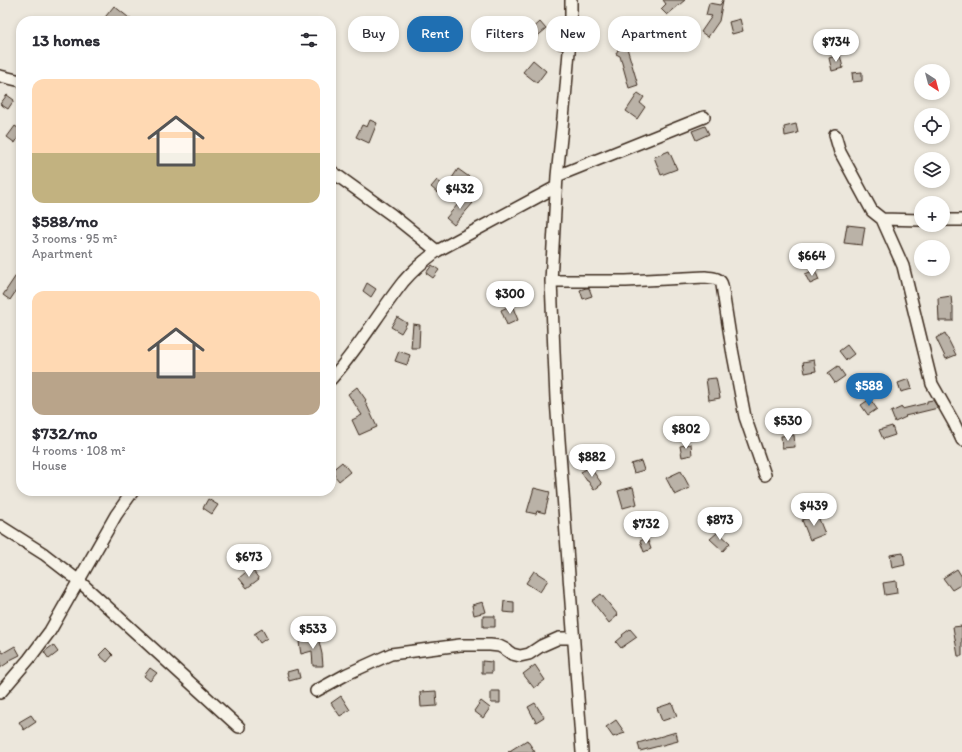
<!DOCTYPE html>
<html lang="en">
<head>
<meta charset="utf-8">
<style>
	:root { --surface:#fff; --page:#f7f7f7; --text:#2b2b33; --muted:#7c7c81; --accent:#1f6fb2 }
	body { margin:0; font-family:Itim,sans-serif; background:var(--page); color:var(--text); height:100vh; display:flex; flex-direction:column; font-size:15px; white-space:nowrap }
	* { box-sizing:border-box; margin:0 }
	p { font-size:13px; color:var(--muted) }
	.icon { flex:none; width:22px; height:22px; fill:none; stroke:currentColor; stroke-width:2; stroke-linecap:round; stroke-linejoin:round }
	.map { position:relative; flex:1; overflow:hidden }
	.panel { position:absolute; left:16px; top:16px; width:320px; height:480px; display:flex; flex-direction:column; background:var(--surface); border-radius:16px; box-shadow:0 2px 6px #0003 }
	.panel>* { flex:none }
	.banner { position:absolute; left:348px; top:16px; width:380px; height:36px; display:flex; gap:8px }
	.needle { width:26px; rotate:144deg }
	.buttons { position:absolute; left:914px; top:64px; display:grid; gap:8px }
	.buttons a { display:grid; place-items:center; width:36px; height:36px; border-radius:50%; background:var(--surface); box-shadow:0 2px 6px #0003; font-size:20px }
	.price { position:absolute; translate:-50% -34px; padding:0 9px; border-radius:14px; background:#fff; color:#222; font-size:13px; line-height:26px; filter:drop-shadow(0 1px 2px #0008) }
	.price::after { content:''; position:absolute; left:50%; top:24px; width:12px; height:9px; margin-left:-6px; background:inherit; clip-path:polygon(0 0,100% 0,50% 100%) }
	.price.selected { background:var(--accent); color:#fff }
	ul { padding:0; list-style:none }
	li { display:grid; align-content:center; gap:8px; height:212px; padding:0 16px }
	li span { display:grid; place-items:center; height:124px; border-radius:12px; color:#555 }
	li>.icon { margin-inline-start:auto }
	span .icon { width:72px; height:72px; fill:#fffc; stroke-width:1 }
	li b { font-size:17px }
	h2 { display:flex; justify-content:space-between; align-items:center; height:48px; padding:0 16px; font-size:17px }
	.pill { padding:0 14px; border-radius:16px; background:var(--surface); box-shadow:0 2px 6px #0003; font-size:14px; line-height:36px }
	.pill.selected { background:var(--accent); color:#fff }
	.map>svg:first-child { display:block }
	.building { fill:#bab2a7; stroke:#3b2a1e }
	.lines { fill:none; stroke-linecap:round; stroke-linejoin:round }
	.minor-casing { stroke:#3b2a1e; stroke-width:14 }
	.minor { stroke:#f7f3e8; stroke-width:11 }
</style>
</head>
<body>
<div class="map">
<svg width="962" height="752" viewBox="0 0 962 752">
	<rect width="100%" height="100%" fill="#ece7dc"/>
	<filter id="ink" filterUnits="userSpaceOnUse"><feTurbulence type="fractalNoise" baseFrequency=".025" numOctaves="2"/><feDisplacementMap in="SourceGraphic" scale="8" xChannelSelector="R" yChannelSelector="G"/><feConvolveMatrix kernelMatrix="1 2 1 2 8 2 1 2 1" color-interpolation-filters="sRGB"/></filter>
	<g filter="url(#ink)">
		<path class="building" d="M663,0H685L667,15L661,9L666,4Z
			M723,0L719,21L708,37L701,32L712,16L706,15L709,3L720,5Z
			M114,6L133,21H102Z
			M740,19L743,31L732,34L729,22Z
			M540,22L546,29L534,39L529,32Z
			M559,22L564,23L562,50L558,49L559,33H557Z
			M675,26L688,31L683,44L670,39Z
			M620,45L627,48L638,85L629,88L620,56L616,54Z
			M840,55L843,68L832,71L829,58Z
			M533,60L546,71L537,83L523,72Z
			M862,72V81L853,82L852,73Z
			M638,93L644,97L640,103L645,107L637,119L626,111Z
			M7,95L14,100L8,109L0,104Z
			M370,120L377,123L369,143L356,137L362,125L367,127Z
			M796,124L798,133L785,136L784,127Z
			M15,126L21,130V133L15,143L7,137Z
			M705,126L709,134L696,140L692,131Z
			M669,151L677,169L661,175L654,157Z
			M458,169L472,179L464,190L450,181Z
			M437,180L445,187L438,193L431,187Z
			M465,196L473,203L454,225L446,218Z
			M847,225L865,227L862,245L844,243Z
			M432,265L439,270L433,278L426,273Z
			M21,268V295L16,291L10,300L3,295Z
			M815,270L819,280L810,284L805,274Z
			M367,283L376,289L371,297L363,291Z
			M586,288H589L592,296L583,299L580,290Z
			M521,289L530,290L528,300L519,299Z
			M951,296L952,306H953V321H939L938,298Z
			M512,305L518,320L507,325L501,310Z
			M397,317L407,323L401,333L391,327Z
			M413,324L420,325L419,348H411Z
			M945,333L956,355L946,359L936,338Z
			M847,345L854,354L846,360L839,351Z
			M399,351L410,355L407,365L395,361Z
			M814,360L816,371L805,373L803,362Z
			M838,366L845,376L835,383L828,373Z
			M716,378L720,398L709,400L706,379Z
			M909,379L912,389L901,392L898,383Z
			M357,387L366,400L365,401L377,427L359,435L352,420L362,415L348,394Z
			M870,399L877,409L868,415L861,405Z
			M933,400L938,408L905,416L906,417L895,422L891,412L902,407V409L927,403V401Z
			M892,426L895,435L883,439L879,430Z
			M794,435L795,447L782,448L781,436Z
			M691,444L692,455L682,457L680,446Z
			M641,461L644,470L634,473L631,464Z
			M342,462L350,472L339,481L331,471Z
			M590,467L602,484L594,490L588,481H587L581,472Z
			M681,471L690,488L675,495L666,478Z
			M633,487L637,504L623,508L618,491Z
			M534,488L550,492L545,513L537,511L536,514L527,512Z
			M208,499L218,505L212,514L203,508Z
			M817,514L825,534L810,540L802,520Z
			M718,532L730,543L723,551L710,539Z
			M647,538L651,549L644,552L640,541Z
			M903,553L905,565L892,568L890,555Z
			M251,568L259,579L247,588L239,578Z
			M957,569L962,577V584L952,590L943,578Z
			M534,571L548,580L540,592L526,583Z
			M896,581L897,593L885,595L883,583Z
			M601,594L618,615L609,623L592,601Z
			M504,601L514,602V613L503,612Z
			M483,602L486,612L474,615L472,605Z
			M483,616H495V627H483Z
			M962,626V656H958L953,627Z
			M262,629L267,638L260,643L254,634Z
			M630,629L637,637L621,648L616,642L623,636L622,635Z
			M318,637L322,654L323,666H313L312,651L301,654L299,642Z
			M53,645L58,652L49,659L44,652Z
			M15,646L20,655L8,661L9,662L0,668V649L3,653Z
			M106,648L113,655L107,662L99,655Z
			M482,661L492,662V673H482Z
			M535,665L545,680L534,688L523,674Z
			M150,668L157,673L150,681L144,676Z
			M298,669L300,678L289,681L287,672Z
			M436,691L437,706L421,707L420,692Z
			M491,691H500V703H491Z
			M341,696L350,710L340,716L331,703Z
			M481,701L490,708L483,718L474,711Z
			M535,703L544,717L536,722L528,707Z
			M672,703L677,716L662,721L657,708Z
			M31,715L36,722L24,730L19,722Z
			M616,720L625,733L613,737L606,727Z
			M676,732L678,741L640,751L638,743Z
			M527,740L535,752H508Z"/>
		<g class="lines">
			<defs>
				<path id="minor" d="M571,0V28L565,99L557,176L551,281L556,399L582,752
					M0,76L21,81
					M835,135L840,152L872,211L882,219L903,266L932,384L954,423L962,440
					M331,171L392,215L437,251
					M557,176L704,117
					M882,219L921,220
					M943,220H962
					M551,281H626L705,277C712,278 720,277 722,285L732,349L745,417L765,475
					M331,379C358,349 378,314 403,282C413,270 425,260 437,251L556,187
					M0,526L44,554L79,581L239,727
					M316,691L347,674L391,654L460,645H490L499,646L505,649L512,654L520,656L529,654L541,646L559,638H573
					M0,693L29,659L50,631L116,515L133,491"/>
			</defs>
			<use href="#minor" class="minor-casing"/>
			<use href="#minor" class="minor"/>
		</g>
	</g>
</svg>
<div class="buttons">
<a><svg class="needle" viewBox="-14 -14 28 28"><path d="M0-13l5 13h-10z" fill="#e53935"/><path d="M0 13l5-13h-10z" fill="#7c7c81"/></svg></a>
<a><svg class="icon" aria-label="locate" viewBox="0 0 24 24"><circle cx="12" cy="12" r="6"/><path d="M12 2v4M12 18v4M2 12h4M18 12h4"/></svg></a>
<a><svg class="icon" aria-label="layers" viewBox="0 0 24 24"><path d="M12 4l9 5-9 5-9-5zM3 14l9 5 9-5"/></svg></a>
<a>+</a>
<a>−</a>
</div>
<b class="price" style="left:836px;top:63px">$734</b>
<b class="price" style="left:460px;top:210px">$432</b>
<b class="price" style="left:812px;top:277px">$664</b>
<b class="price" style="left:510px;top:315px">$300</b>
<b class="price selected" style="left:869px;top:407px">$588</b>
<b class="price" style="left:788px;top:442px">$530</b>
<b class="price" style="left:686px;top:450px">$802</b>
<b class="price" style="left:592px;top:478px">$882</b>
<b class="price" style="left:814px;top:527px">$439</b>
<b class="price" style="left:720px;top:541px">$873</b>
<b class="price" style="left:646px;top:545px">$732</b>
<b class="price" style="left:249px;top:578px">$673</b>
<b class="price" style="left:313px;top:650px">$533</b>
<div class="banner">
<a class="pill">Buy</a>
<a class="pill selected">Rent</a>
<a class="pill">Filters</a>
<a class="pill">New</a>
<a class="pill">Apartment</a>
</div>
<section class="panel">
<h2>13 homes<svg class="icon" aria-label="filters" viewBox="0 0 24 24"><path d="M4 7h16M4 17h16"/><circle cx="9" cy="7" r="2"/><circle cx="15" cy="17" r="2"/></svg></h2>
<ul>
<li><span style="background:linear-gradient(#ffd9b3 60%,#c2b280 0)"><svg class="icon" aria-label="home" viewBox="0 0 24 24"><path d="M3 11l9-7 9 7M6 9v11h12V9"/></svg></span><div><b>$588/mo</b><p>3 rooms · 95 m²</p><p>Apartment</p></div></li>
<li><span style="background:linear-gradient(#ffd9b3 65%,#b9a48a 0)"><svg class="icon" aria-label="home" viewBox="0 0 24 24"><path d="M3 11l9-7 9 7M6 9v11h12V9"/></svg></span><div><b>$732/mo</b><p>4 rooms · 108 m²</p><p>House</p></div></li>
</ul>
</section>
</div>
</body>
</html>
